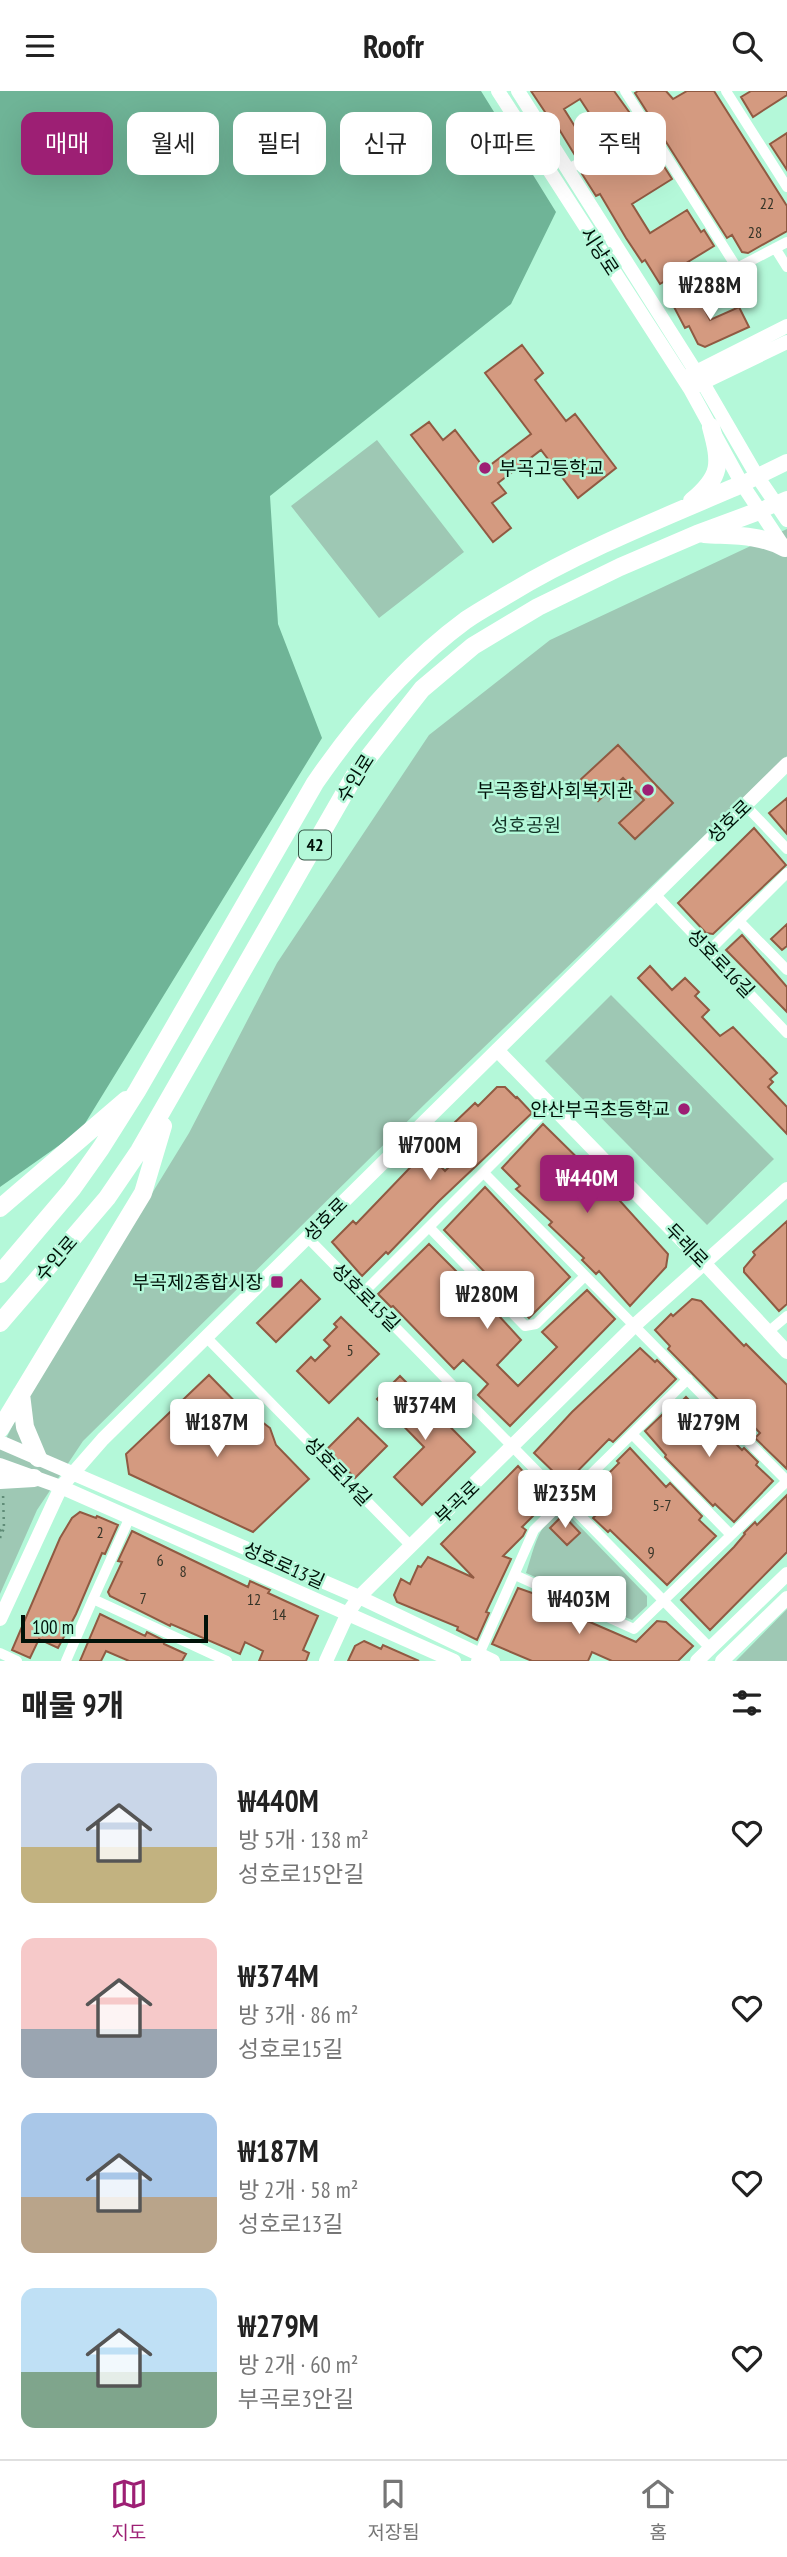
<!DOCTYPE html>
<html lang="ko">
<head>
<meta charset="utf-8">
<style>
	:root { --surface:#fff; --page:#f6f6f6; --text:#222; --muted:#767676; --line:#e0e0e0; --accent:#9d1f74 }
	body { margin:0; font-family:"PT Sans Narrow","Noto Sans KR",sans-serif; background:var(--page); color:var(--text); height:100vh; display:flex; flex-direction:column; font-size:26px; white-space:nowrap }
	* { box-sizing:border-box; margin:0 }
	p { font-size:23px; color:var(--muted) }
	.icon { flex:none; width:38px; height:38px; fill:none; stroke:currentColor; stroke-width:2; stroke-linecap:round; stroke-linejoin:round }
	.map { position:relative; height:1570px; overflow:hidden }
	.drawer { display:flex; flex-direction:column; background:var(--surface); flex:1 }
	.drawer>* { flex:none }
	.top-card { position:absolute; left:21px; top:21px; width:746px; height:63px; display:flex; gap:14px }
	.scale { position:absolute; left:21px; bottom:18px; width:187px; box-sizing:border-box; padding-left:7px; border:4px solid #001209; border-top:0; font-size:19px; line-height:24px; white-space:nowrap; color:#001209; -webkit-text-stroke:5px #b4f8d9; paint-order:stroke }
	.price { position:absolute; translate:-50% -60px; padding:0 16px; border-radius:7px; background:#fff; color:#222; font-size:23px; line-height:46px; filter:drop-shadow(0 2px 4px #0008) }
	.price::after { content:''; position:absolute; left:50%; top:42px; width:21px; height:16px; margin-left:-10px; background:inherit; clip-path:polygon(0 0,100% 0,50% 100%) }
	.price.selected { background:var(--accent); color:#fff }
	ul { padding:0; list-style:none }
	li { display:flex; align-items:center; gap:21px; height:175px; padding:0 21px }
	li span { display:grid; place-items:center; flex:none; width:196px; height:140px; border-radius:14px; color:#555 }
	li>.icon { margin-inline-start:auto }
	span .icon { width:84px; height:84px; fill:#fffc; stroke-width:1 }
	li b { font-size:30px }
	h2 { display:flex; justify-content:space-between; align-items:center; height:84px; padding:0 21px; font-size:30px }
	.tag { padding:0 24px; border-radius:14px; background:var(--surface); box-shadow:0 7px 28px #0002; font-size:24px; line-height:63px }
	.tag.selected { background:var(--accent); color:#fff }
	header { display:flex; justify-content:space-between; align-items:center; height:91px; padding:0 21px; background:var(--surface); font-size:32px; font-weight:800 }
	.dock { display:flex; justify-content:space-around; align-items:center; height:98px; border-top:2px solid var(--line); background:var(--surface); font-size:19px; color:var(--muted) }
	.dock a { display:grid; justify-items:center; gap:4px }
	.dock .selected { color:var(--accent) }
	.map>svg:first-child { display:block }
	.green { fill:#9ec8b4 }
	.forest { fill:#6fb497 }
	.building { fill:#d49a80; stroke:#905a42; stroke-width:2; fill-rule:evenodd }
	.lines { fill:none; stroke-linecap:round; stroke-linejoin:round }
	.path { stroke:#5f8c77; stroke-width:2.5; stroke-dasharray:2 5; stroke-linecap:butt }
	.street { stroke:#fff; stroke-width:10 }
	.secondary { stroke:#fff; stroke-width:14 }
	.primary { stroke:#fff; stroke-width:16 }
	.highway { stroke:#fff; stroke-width:18 }
	.poi-dot { fill:#9d1f74; stroke:#b4f8d9; stroke-width:2.5 }
	.labels { text-anchor:middle; stroke-width:5; stroke-linejoin:round; paint-order:stroke }
	.number-label { font-size:16px; fill:#353427 }
	.shield { fill:#b4f8d9; stroke:#365747; stroke-width:2 }
	.shield-label { font-size:18px; font-weight:bold; fill:#001209 }
	.street-label { font-size:19px; fill:#001209; stroke:#b4f8d9 }
	.poi-label { font-size:19px; fill:#001209; stroke:#b4f8d9; text-anchor:end }
	.park-label { font-size:19px; fill:#133427; stroke:#b4f8d9 }
</style>
</head>
<body>
<header><svg class="icon" aria-label="menu" viewBox="0 0 24 24"><path d="M4 6h16M4 12h16M4 18h16"/></svg>Roofr<svg class="icon" aria-label="search" viewBox="0 0 24 24"><circle cx="10" cy="10" r="6"/><path d="M15 15l6 6"/></svg></header>
<div class="map">
<svg width="787" height="1570" viewBox="0 0 787 1570">
	<rect width="100%" height="100%" fill="#b4f8d9"/>
	<path class="green" d="M377,349L464,461L379,527L291,415Z
		M787,438V665L427,1011L83,1350L37,1419L0,1503V1359L29,1303L189,1042L277,872L429,644L550,549Z
		M611,904L774,1068L707,1134L545,970Z
		M558,1420H565L647,1505V1515L632,1529L526,1482C534,1458 537,1436 558,1420Z
		M787,1518V1570H736Z"/>
	<path class="forest" d="M0,0H481L556,121L511,213L270,405L278,533L322,647L81,1039L0,1096Z"/>
	<path class="building" d="M531,0H614L632,25L629,27L634,36L576,66L551,25L549,27ZM580,8L595,31L579,42L564,18Z
		M638,0H666L673,8L687,0H714L787,115V140L748,162L742,161L732,144L727,147L635,2Z
		M751,0H787V4L753,26L741,6Z
		M787,42V79L770,53Z
		M646,47L672,88L632,113L650,142L687,119L701,141L704,139L714,155L678,177L680,181L660,193L645,169L642,171L626,147L600,103L596,105L582,83L586,81L584,78Z
		M697,204L710,229L739,216L749,236L705,256L698,253L689,235L685,237L674,216Z
		M522,254L543,282L535,289L566,330L575,323L616,377L578,407L541,359L498,392L506,402L492,412L511,437L493,451L411,344L429,331L443,349L455,339L485,378L531,343L485,282Z
		M618,654L673,712L635,748L619,732L644,709L623,687L598,710L579,690Z
		M787,707V743L769,722Z
		M754,737L786,774L713,843L706,842L678,812Z
		M787,833V855L782,859L771,848Z
		M742,844L787,896V921L726,859Z
		M650,875L672,899L685,887L699,901L695,905L709,919L702,926L720,945L733,936L777,982L770,988L773,991L768,996L787,1016V1043L638,887Z
		M497,996H505L516,1007L517,1006L532,1022L439,1110L388,1163L386,1161L362,1185L332,1151L353,1130L356,1133L426,1060L445,1080L472,1053L453,1033L475,1012L478,1015Z
		M543,1033L611,1100L668,1163L666,1176L630,1215L599,1180L596,1183L582,1169L584,1167L549,1134L552,1131L516,1098L520,1095L502,1077Z
		M485,1096L570,1186L529,1227L444,1139Z
		M787,1130V1213L779,1220L744,1181V1177L755,1164L753,1161Z
		M429,1153L465,1189L462,1191L487,1216L489,1214L521,1249L497,1274L518,1295L557,1256L542,1241L587,1199L615,1228L510,1335L478,1304L488,1293L463,1269L454,1278L393,1215L391,1216L378,1203Z
		M301,1189L320,1208L276,1251L257,1232Z
		M692,1208L701,1210L744,1255L746,1253L787,1294V1378L755,1347L760,1342L739,1320L734,1325L668,1258L670,1255L655,1239L671,1223L673,1225Z
		M341,1226L379,1263L329,1312L297,1280L311,1266L315,1270L330,1255L324,1249L337,1236L334,1233Z
		M640,1257L655,1271L657,1269L676,1288L613,1351L609,1348L568,1390L562,1389L534,1362L572,1321Z
		M209,1284L253,1329L262,1331L270,1337L276,1354L309,1388L253,1441L129,1383L126,1363Z
		M400,1285L475,1361L422,1414L394,1386L424,1356L377,1308Z
		M686,1306L703,1323L707,1319L723,1336L721,1338L742,1359L744,1357L758,1371L756,1374L773,1390L734,1431L715,1413L713,1415L665,1366L666,1364L645,1340L664,1322L667,1325Z
		M358,1327L387,1355L355,1387L327,1358Z
		M630,1357L666,1396L670,1392L702,1425L699,1429L716,1445L667,1494L610,1439L608,1441L593,1427L601,1419L587,1404L619,1372L617,1370Z
		M518,1375L549,1409L522,1436L526,1439L523,1445L503,1465L511,1468L486,1521L489,1522L477,1549L457,1539L458,1536L397,1511L394,1504L401,1488L410,1493L418,1475L421,1476L428,1466L474,1487L441,1453Z
		M787,1404V1461L710,1539L681,1509L734,1456L745,1443L744,1442L755,1431L757,1434Z
		M80,1421L96,1427L97,1425L118,1434L105,1463L102,1462L76,1523L58,1557L39,1548L30,1567L12,1559L60,1447L72,1427Z
		M563,1424L580,1442L567,1454L550,1437Z
		M132,1440L248,1496L250,1490L270,1499L268,1502L318,1525L303,1559L309,1562L306,1570H259L263,1560L245,1551L240,1563L171,1533L170,1535L110,1505L108,1501L122,1471L118,1470Z
		M518,1497L538,1504L537,1506L555,1516L636,1551L657,1530L666,1531L693,1555L678,1570H612L592,1561L588,1570H532L492,1553Z
		M100,1523L145,1545L147,1541L163,1549L164,1553L186,1563L182,1570H129L106,1560L101,1570H80Z
		M364,1550L381,1558L383,1554L419,1570H348L355,1555Z"/>
	<g class="lines">
		<path class="path" d="M0,1440L4,1437L3,1402
			M0,1447L4,1437"/>
		<path class="street" d="M625,0L737,177L787,151
			M726,0L787,96
			M568,78L648,37
			M775,157L787,176
			M746,715L787,758
			M655,803L787,942
			M739,830L787,879
			M709,860L787,782
			M484,1082L787,1390
			M429,1136L525,1235L536,1233L585,1185
			M307,1146L710,1557
			M363,1202L551,1014
			M768,1241L787,1225
			M206,1246L411,1455
			M632,1343L731,1444
			M515,1484L634,1538L787,1390
			M93,1508L129,1428
			M0,1562L17,1570
			M66,1570L93,1508L227,1570
			M476,1570L534,1439L688,1288"/>
		<path class="secondary" d="M498,0L690,298L742,393L785,458
			M518,0L703,292L757,385L787,429
			M688,285L787,235
			M694,296L787,251
			M497,959L704,1172L787,1261
			M0,1351L359,1506L493,1570
			M0,1374L61,1396L454,1570
			M0,1528L61,1396L103,1348L787,673
			M326,1570L348,1522L359,1506L635,1234L787,1098
			M697,1570L787,1483
			M722,1570L787,1507"/>
		<path class="primary" d="M742,393L787,371
			M759,420L787,408"/>
		<path class="highway" d="M692,410C722,385 721,373 711,336
			M704,443C733,445 759,443 785,457
			M0,1117L126,1009
			M0,1183L72,1098L101,1057L137,1000L315,692C357,631 406,573 466,529C479,520 494,512 507,504C581,459 663,427 742,393
			M0,1232L107,1107L139,1060L356,682L422,598L473,555L538,516L620,476L697,443L759,420
			M21,1303L25,1336L38,1367
			M0,1338L143,1102L163,1035
			M0,1389L34,1387"/>
	</g>
	<g class="poi-dot">
		<circle cx="485" cy="377" r="7"/>
		<circle cx="648" cy="699" r="7"/>
		<circle cx="684" cy="1018" r="7"/>
		<rect x="270" y="1184" width="14" height="14" rx="3.5"/>
	</g>
	<g class="labels">
		<g class="number-label">
			<text x="767" y="118">22</text>
			<text x="755" y="147">28</text>
			<text x="350" y="1265">5</text>
			<text x="662" y="1420">5-7</text>
			<text x="100" y="1447">2</text>
			<text x="651" y="1467">9</text>
			<text x="160" y="1475">6</text>
			<text x="183" y="1486">8</text>
			<text x="143" y="1513">7</text>
			<text x="254" y="1514">12</text>
			<text x="279" y="1529">14</text>
		</g>
		<rect class="shield" x="299" y="739.5" width="32" height="29" rx="5"/>
		<g class="shield-label">
			<text x="315" y="760">42</text>
		</g>
		<g class="street-label">
			<text transform="translate(600 160) rotate(57)" y="7">시낭로</text>
			<text transform="translate(355 687) rotate(-58)" y="7">수인로</text>
			<text transform="translate(729 730) rotate(-44)" y="7">성호로</text>
			<text transform="translate(721 872) rotate(46)" y="7">성호로16길</text>
			<text transform="translate(325 1128) rotate(-45)" y="7">성호로</text>
			<text transform="translate(687 1154) rotate(46)" y="7">두레로</text>
			<text transform="translate(56 1167) rotate(-49)" y="7">수인로</text>
			<text transform="translate(366 1206) rotate(45)" y="7">성호로15길</text>
			<text transform="translate(338 1380) rotate(46)" y="7">성호로14길</text>
			<text transform="translate(457 1411) rotate(-44)" y="7">부곡로</text>
			<text transform="translate(284 1474) rotate(24)" y="7">성호로13길</text>
		</g>
		<g class="poi-label">
			<text x="499" y="384" text-anchor="start">부곡고등학교</text>
			<text x="634" y="706">부곡종합사회복지관</text>
			<text x="670" y="1025">안산부곡초등학교</text>
			<text x="263" y="1198">부곡제2종합시장</text>
		</g>
		<g class="park-label">
			<text x="526" y="741">성호공원</text>
		</g>
	</g>
</svg>
<div class="scale">100 m</div>
<b class="price" style="left:710px;top:231px">₩288M</b>
<b class="price" style="left:430px;top:1091px">₩700M</b>
<b class="price selected" style="left:587px;top:1124px">₩440M</b>
<b class="price" style="left:487px;top:1240px">₩280M</b>
<b class="price" style="left:425px;top:1351px">₩374M</b>
<b class="price" style="left:217px;top:1368px">₩187M</b>
<b class="price" style="left:709px;top:1368px">₩279M</b>
<b class="price" style="left:565px;top:1439px">₩235M</b>
<b class="price" style="left:579px;top:1545px">₩403M</b>
<div class="top-card">
<a class="tag selected">매매</a>
<a class="tag">월세</a>
<a class="tag">필터</a>
<a class="tag">신규</a>
<a class="tag">아파트</a>
<a class="tag">주택</a>
</div>
</div>
<section class="drawer">
<h2>매물 9개<svg class="icon" aria-label="filters" viewBox="0 0 24 24"><path d="M4 7h16M4 17h16"/><circle cx="9" cy="7" r="2"/><circle cx="15" cy="17" r="2"/></svg></h2>
<ul>
<li><span style="background:linear-gradient(#c9d6e8 60%,#c2b280 0)"><svg class="icon" aria-label="home" viewBox="0 0 24 24"><path d="M3 11l9-7 9 7M6 9v11h12V9"/></svg></span><div><b>₩440M</b><p>방 5개 · 138 m²</p><p>성호로15안길</p></div><svg class="icon" aria-label="heart" viewBox="0 0 24 24"><path d="M12 20l-8-8c-3-5 5-10 8-4 3-6 11-1 8 4z"/></svg></li>
<li><span style="background:linear-gradient(#f6c9c9 65%,#9aa5b1 0)"><svg class="icon" aria-label="home" viewBox="0 0 24 24"><path d="M3 11l9-7 9 7M6 9v11h12V9"/></svg></span><div><b>₩374M</b><p>방 3개 · 86 m²</p><p>성호로15길</p></div><svg class="icon" aria-label="heart" viewBox="0 0 24 24"><path d="M12 20l-8-8c-3-5 5-10 8-4 3-6 11-1 8 4z"/></svg></li>
<li><span style="background:linear-gradient(#a9c7e8 60%,#b9a48a 0)"><svg class="icon" aria-label="home" viewBox="0 0 24 24"><path d="M3 11l9-7 9 7M6 9v11h12V9"/></svg></span><div><b>₩187M</b><p>방 2개 · 58 m²</p><p>성호로13길</p></div><svg class="icon" aria-label="heart" viewBox="0 0 24 24"><path d="M12 20l-8-8c-3-5 5-10 8-4 3-6 11-1 8 4z"/></svg></li>
<li><span style="background:linear-gradient(#bfe0f5 60%,#7fa58c 0)"><svg class="icon" aria-label="home" viewBox="0 0 24 24"><path d="M3 11l9-7 9 7M6 9v11h12V9"/></svg></span><div><b>₩279M</b><p>방 2개 · 60 m²</p><p>부곡로3안길</p></div><svg class="icon" aria-label="heart" viewBox="0 0 24 24"><path d="M12 20l-8-8c-3-5 5-10 8-4 3-6 11-1 8 4z"/></svg></li>
</ul>
</section>
<nav class="dock">
<a class="selected"><svg class="icon" aria-label="map" viewBox="0 0 24 24"><path d="M3 6l6-2 6 2 6-2v14l-6 2-6-2-6 2zM9 4v14M15 6v14"/></svg>지도</a>
<a><svg class="icon" aria-label="saved" viewBox="0 0 24 24"><path d="M7 4h10v16l-5-4-5 4z"/></svg>저장됨</a>
<a><svg class="icon" aria-label="home" viewBox="0 0 24 24"><path d="M3 11l9-7 9 7M6 9v11h12V9"/></svg>홈</a>
</nav>
</body>
</html>
